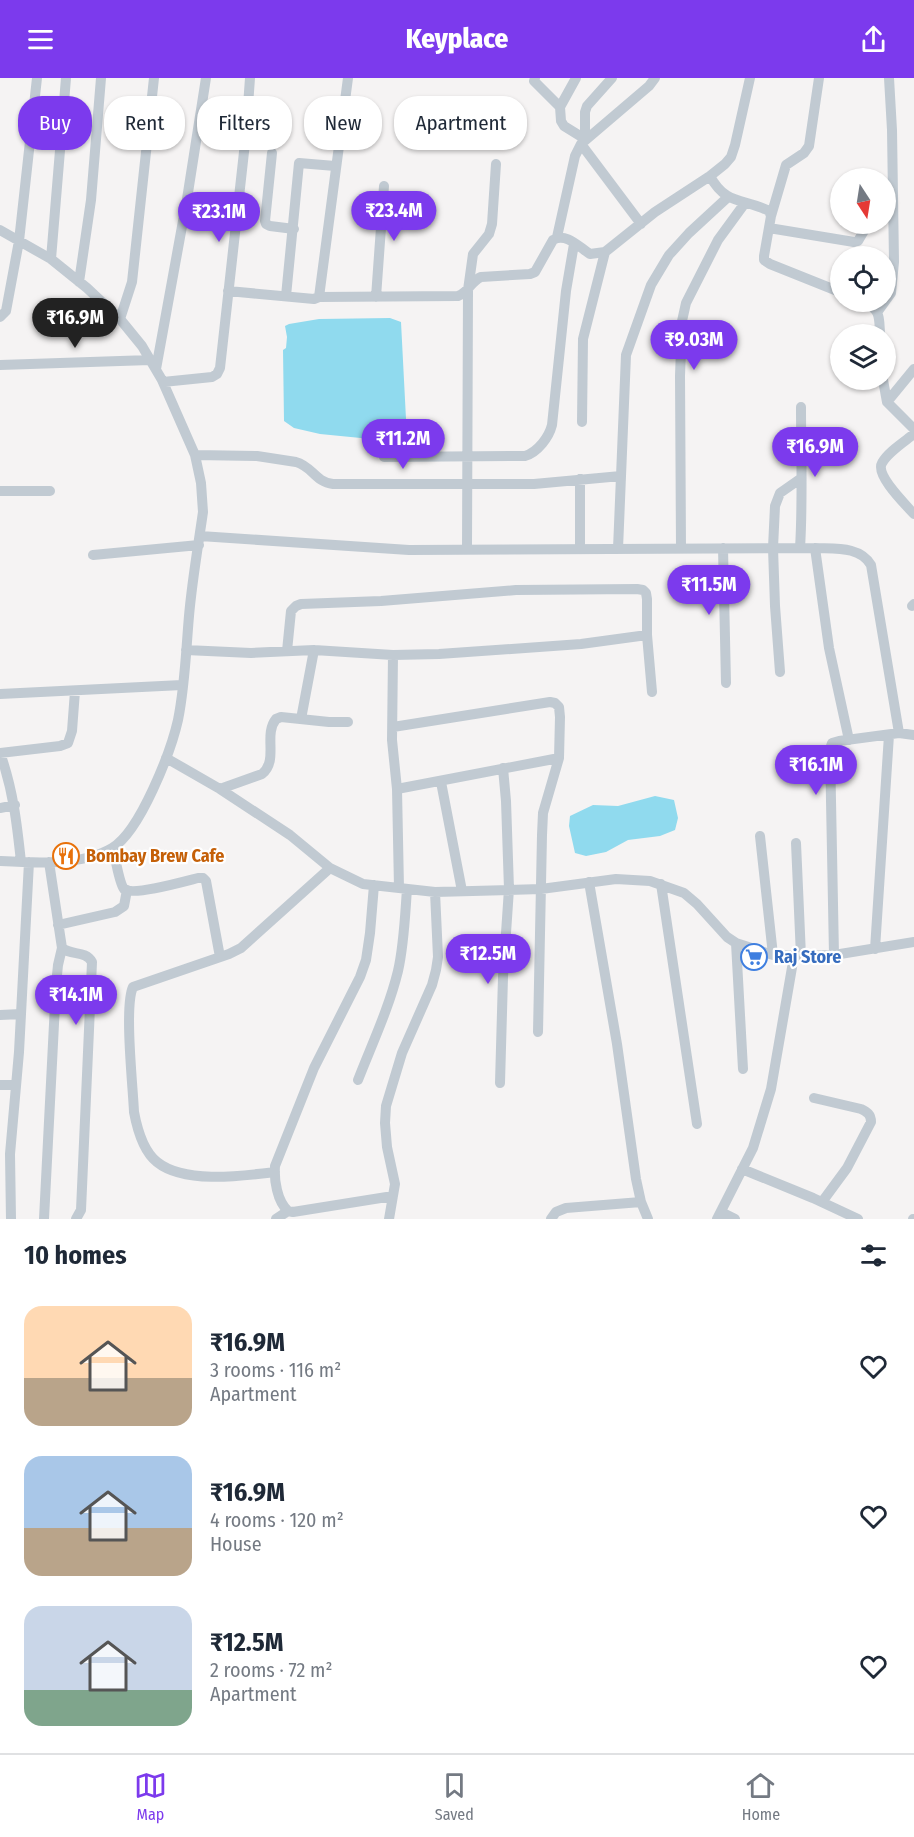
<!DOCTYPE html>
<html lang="en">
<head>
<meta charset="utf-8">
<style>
	:root { --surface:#fff; --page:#f6f6f7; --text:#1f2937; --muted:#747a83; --line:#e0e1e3; --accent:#7c3aed }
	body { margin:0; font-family:"Fira Sans Condensed",sans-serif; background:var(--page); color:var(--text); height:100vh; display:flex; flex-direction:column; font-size:22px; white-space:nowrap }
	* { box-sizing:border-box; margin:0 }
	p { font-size:20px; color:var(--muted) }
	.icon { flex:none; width:33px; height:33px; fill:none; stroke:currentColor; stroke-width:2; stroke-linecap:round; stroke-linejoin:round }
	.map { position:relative; height:1141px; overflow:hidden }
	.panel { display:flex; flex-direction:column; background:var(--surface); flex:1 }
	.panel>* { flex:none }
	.guide { position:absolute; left:18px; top:18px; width:600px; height:54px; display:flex; gap:12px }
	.needle { width:39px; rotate:168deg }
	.controls { position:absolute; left:830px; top:90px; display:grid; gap:12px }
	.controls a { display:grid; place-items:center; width:66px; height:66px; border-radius:50%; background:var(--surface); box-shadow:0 2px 4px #0004; font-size:30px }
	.price { position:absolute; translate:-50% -51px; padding:0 14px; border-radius:21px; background:var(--accent); color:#fff; font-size:20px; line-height:39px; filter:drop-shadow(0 2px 3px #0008) }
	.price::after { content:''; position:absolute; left:50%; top:36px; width:18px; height:14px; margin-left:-9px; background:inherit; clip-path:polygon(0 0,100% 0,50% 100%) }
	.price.active { background:#222; color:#fff }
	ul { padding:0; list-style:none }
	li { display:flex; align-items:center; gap:18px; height:150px; padding:0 24px }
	li span { display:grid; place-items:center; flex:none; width:168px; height:120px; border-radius:18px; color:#555 }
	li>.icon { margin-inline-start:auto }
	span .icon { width:72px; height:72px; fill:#fffc; stroke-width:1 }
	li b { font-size:26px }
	h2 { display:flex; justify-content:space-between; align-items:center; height:72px; padding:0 24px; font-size:26px }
	.tag { padding:0 21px; border-radius:24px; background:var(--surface); box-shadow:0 2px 4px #0004; font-size:21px; line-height:54px }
	.tag.active { background:var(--accent); color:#fff }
	header { display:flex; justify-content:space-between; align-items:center; height:78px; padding:0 24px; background:var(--accent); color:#fff; font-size:27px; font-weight:800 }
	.tabs { display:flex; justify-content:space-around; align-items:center; height:84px; border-top:2px solid var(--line); background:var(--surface); font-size:16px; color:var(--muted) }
	.tabs a { display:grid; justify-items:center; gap:3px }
	.tabs .active { color:var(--accent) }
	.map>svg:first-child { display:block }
	.water { fill:#90daee }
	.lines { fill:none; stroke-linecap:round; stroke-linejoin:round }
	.street { stroke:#c1cad2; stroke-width:10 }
	.labels { text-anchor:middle; stroke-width:4.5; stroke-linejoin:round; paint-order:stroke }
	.food-label { font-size:18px; font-weight:bold; fill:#c56008; stroke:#fff; text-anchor:start }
	.shop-label { font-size:18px; font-weight:bold; fill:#366cbe; stroke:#fff; text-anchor:start }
</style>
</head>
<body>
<header><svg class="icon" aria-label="menu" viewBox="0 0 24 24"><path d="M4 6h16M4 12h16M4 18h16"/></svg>Keyplace<svg class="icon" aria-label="share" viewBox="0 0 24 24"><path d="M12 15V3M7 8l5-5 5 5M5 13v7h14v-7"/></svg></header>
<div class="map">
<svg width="914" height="1141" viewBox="0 0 914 1141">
	<rect width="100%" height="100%" fill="#f5f3f3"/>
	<path class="water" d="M390,240L401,244L406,341L400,356L371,361L320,356L294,350L284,343L283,272L286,270L287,259L285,248L289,246L319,241Z
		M655,718L674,722L678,740L675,752L660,758L628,762L606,774L586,778L575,775L569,748L570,738L593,727L618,728Z"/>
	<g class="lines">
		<path class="street" d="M535,0L534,3L560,29L561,43L564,48L585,61
			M560,29L576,0
			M585,61V34L587,28L612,0
			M581,66L641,146
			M272,75L265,143L266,146L270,148L294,151
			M710,98C726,128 744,120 769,133L771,138L764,178V182L770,186L840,214
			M771,138L786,87L804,75L809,68L819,0
			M769,150L854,164L858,163L868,146
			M0,152L51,181L87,210L120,241L142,268L162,302L195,377L201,405L203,434C198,469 192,503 189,538C186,572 185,608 178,642C171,673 140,754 112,770C82,788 34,785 0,783
			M557,159L575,78L581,66L649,8L655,0
			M51,181L66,0
			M79,204L91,122L101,0
			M228,213L314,221L319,219L348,0
			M286,218L299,85L335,88
			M319,219L458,218C469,214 471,203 481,199L530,196L535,194L553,162C566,154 579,169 590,176L605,174L655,134L710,98L725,86L731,79L735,67L750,0
			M376,219L384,108
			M863,224C881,232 879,238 880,256
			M878,233L891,215L894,184L892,52L889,0
			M0,239L6,233L19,163L37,0
			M120,241L132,204L154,0
			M0,287L150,282
			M156,291L187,121L206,0
			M883,302L887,324L914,351
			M163,304L212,299L217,296L220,290L246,56L250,0
			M887,324L914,291
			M582,344L583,261L605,174
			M914,356C904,364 888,374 882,385C875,397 906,427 914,436
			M195,377L257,378L296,384C312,388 315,404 333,406H534L621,398
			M384,379L525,378C538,374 549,359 552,347L566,213L574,166
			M0,413H50
			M200,458L409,472L815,470C835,471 860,468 871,487L899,655
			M681,470L680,298L682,243L686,225L718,162L745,125
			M723,470L726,605
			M800,470C803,423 801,376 801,329
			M815,470L829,570L849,662
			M467,471L468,212L473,176L489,156L492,146L496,86
			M580,471V401
			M618,471L626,277L651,207L669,177L689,155L728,119
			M93,477L199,467
			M912,528L914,526
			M186,572L251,575L314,572L393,577L439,576L581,566L647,557
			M287,573L291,533L296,528L301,526L381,523L516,512L637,511L643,512L646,515L647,521V557L652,614
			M393,577L392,662L397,711L399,810
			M780,594L775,528L773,470L775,428L780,415L800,401
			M0,616L182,607
			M301,641L314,572
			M393,649L550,624L555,625L559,629L560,639L559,680L543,735L542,757L538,954
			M0,675L60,668L68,665L72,653L75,613
			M0,675C13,711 17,746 21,784
			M166,680L220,711L290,757L330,790L363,806L435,814L541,811L616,801L650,803L684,815L697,826L727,859L736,865L773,877L801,878L834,877L914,864
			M441,704L462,813
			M220,711L262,696C279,682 263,657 276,641L281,639L329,644H348
			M397,711L559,680
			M0,730L15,727
			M760,758L773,877
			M796,765L801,878
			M113,770C115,778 119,805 124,811C133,818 186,803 198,800H203L206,803L220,879
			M49,784L62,870C72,878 85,872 92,884L81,1132L76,1141
			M589,804L617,966L636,1101L641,1124L648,1141
			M661,806L697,1046
			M374,807L370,855L366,882L360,899L314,990L275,1088C274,1102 277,1123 288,1133L293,1134L393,1118
			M58,847L115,834L124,828L127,812
			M736,865L743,991
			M875,871L889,657
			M834,877L830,671L832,665L839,663L899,655L914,657
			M0,937L21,936
			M358,1002C372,966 389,930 398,893C404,867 405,838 407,811
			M500,1005L503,899L509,811L506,723L503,690
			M0,1007H16
			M814,1020L861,1031C867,1034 871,1036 871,1044L847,1090L822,1124
			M742,1091L813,1120L858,1141
			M275,1094C242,1098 184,1106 157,1084C143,1073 137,1050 134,1034C133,1009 124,928 133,909L229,876L241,870L330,790
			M721,1134L735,1141
			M11,1141L10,1076L19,974L29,784
			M44,1141L56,907L58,887L62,870
			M276,1141L288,1133
			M389,1141L395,1106L387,1069L385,1045L386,1028L402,975L432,907L436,892L438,879L435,814
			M551,1141L556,1134L566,1130L641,1124
			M717,1141L753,1070L771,1011L794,878
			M913,1141H914"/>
	</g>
	<defs>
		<symbol id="restaurant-ring" viewBox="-11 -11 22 22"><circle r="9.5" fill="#fff" stroke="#e8710a" stroke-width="1.5"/><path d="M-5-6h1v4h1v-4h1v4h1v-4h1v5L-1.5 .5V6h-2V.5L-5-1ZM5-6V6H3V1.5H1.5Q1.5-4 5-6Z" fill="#e8710a"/></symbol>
		<symbol id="supermarket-ring" viewBox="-11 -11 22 22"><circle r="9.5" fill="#fff" stroke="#3f7fe0" stroke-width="1.5"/><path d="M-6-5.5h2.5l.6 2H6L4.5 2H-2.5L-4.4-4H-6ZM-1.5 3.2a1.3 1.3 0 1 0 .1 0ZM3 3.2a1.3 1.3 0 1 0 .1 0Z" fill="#3f7fe0"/></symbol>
	</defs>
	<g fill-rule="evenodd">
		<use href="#restaurant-ring" x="51" y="763" width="30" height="30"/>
		<use href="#supermarket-ring" x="739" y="864" width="30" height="30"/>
	</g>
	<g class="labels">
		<g class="food-label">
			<text x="86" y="784">Bombay Brew Cafe</text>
		</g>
		<g class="shop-label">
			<text x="774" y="885">Raj Store</text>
		</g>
	</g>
</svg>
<div class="controls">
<a><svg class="needle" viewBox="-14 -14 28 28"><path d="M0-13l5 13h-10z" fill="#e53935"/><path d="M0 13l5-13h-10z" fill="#747a83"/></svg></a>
<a><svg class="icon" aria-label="locate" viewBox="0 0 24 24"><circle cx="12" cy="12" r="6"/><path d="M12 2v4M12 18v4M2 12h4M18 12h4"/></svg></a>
<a><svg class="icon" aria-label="layers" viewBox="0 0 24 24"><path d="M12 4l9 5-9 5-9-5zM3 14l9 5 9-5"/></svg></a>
</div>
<b class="price" style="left:394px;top:164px">₹23.4M</b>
<b class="price" style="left:219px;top:165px">₹23.1M</b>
<b class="price active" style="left:75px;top:271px">₹16.9M</b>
<b class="price" style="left:694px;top:293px">₹9.03M</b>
<b class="price" style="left:403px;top:392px">₹11.2M</b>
<b class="price" style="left:815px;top:400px">₹16.9M</b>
<b class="price" style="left:709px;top:538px">₹11.5M</b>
<b class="price" style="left:816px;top:718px">₹16.1M</b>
<b class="price" style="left:488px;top:907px">₹12.5M</b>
<b class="price" style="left:76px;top:948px">₹14.1M</b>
<div class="guide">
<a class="tag active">Buy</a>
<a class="tag">Rent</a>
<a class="tag">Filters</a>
<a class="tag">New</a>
<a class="tag">Apartment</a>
</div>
</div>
<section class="panel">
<h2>10 homes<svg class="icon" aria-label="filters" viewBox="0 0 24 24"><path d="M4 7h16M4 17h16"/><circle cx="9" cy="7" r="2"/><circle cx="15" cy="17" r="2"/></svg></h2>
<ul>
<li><span style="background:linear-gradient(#ffd9b3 60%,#b9a48a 0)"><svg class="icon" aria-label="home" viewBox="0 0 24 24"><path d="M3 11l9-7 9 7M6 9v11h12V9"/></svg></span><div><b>₹16.9M</b><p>3 rooms · 116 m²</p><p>Apartment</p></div><svg class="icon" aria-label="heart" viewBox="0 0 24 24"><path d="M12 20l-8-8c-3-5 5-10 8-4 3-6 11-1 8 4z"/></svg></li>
<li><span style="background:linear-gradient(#a9c7e8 60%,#b9a48a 0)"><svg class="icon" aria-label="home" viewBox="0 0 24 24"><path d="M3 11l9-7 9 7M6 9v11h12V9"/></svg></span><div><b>₹16.9M</b><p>4 rooms · 120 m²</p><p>House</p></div><svg class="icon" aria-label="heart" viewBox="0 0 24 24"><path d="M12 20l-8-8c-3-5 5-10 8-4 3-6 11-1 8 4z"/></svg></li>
<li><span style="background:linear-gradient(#c9d6e8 70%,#7fa58c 0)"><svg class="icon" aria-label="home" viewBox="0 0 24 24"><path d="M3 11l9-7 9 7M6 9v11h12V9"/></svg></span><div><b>₹12.5M</b><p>2 rooms · 72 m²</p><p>Apartment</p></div><svg class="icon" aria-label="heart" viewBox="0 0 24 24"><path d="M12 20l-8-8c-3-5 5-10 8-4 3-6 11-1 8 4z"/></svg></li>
</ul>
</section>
<nav class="tabs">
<a class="active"><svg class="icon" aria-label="map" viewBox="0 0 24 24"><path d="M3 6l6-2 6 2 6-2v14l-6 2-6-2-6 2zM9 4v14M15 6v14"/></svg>Map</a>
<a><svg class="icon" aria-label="saved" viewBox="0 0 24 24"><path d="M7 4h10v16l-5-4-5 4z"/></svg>Saved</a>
<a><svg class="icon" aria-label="home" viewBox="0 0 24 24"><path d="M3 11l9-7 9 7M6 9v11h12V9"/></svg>Home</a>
</nav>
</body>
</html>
